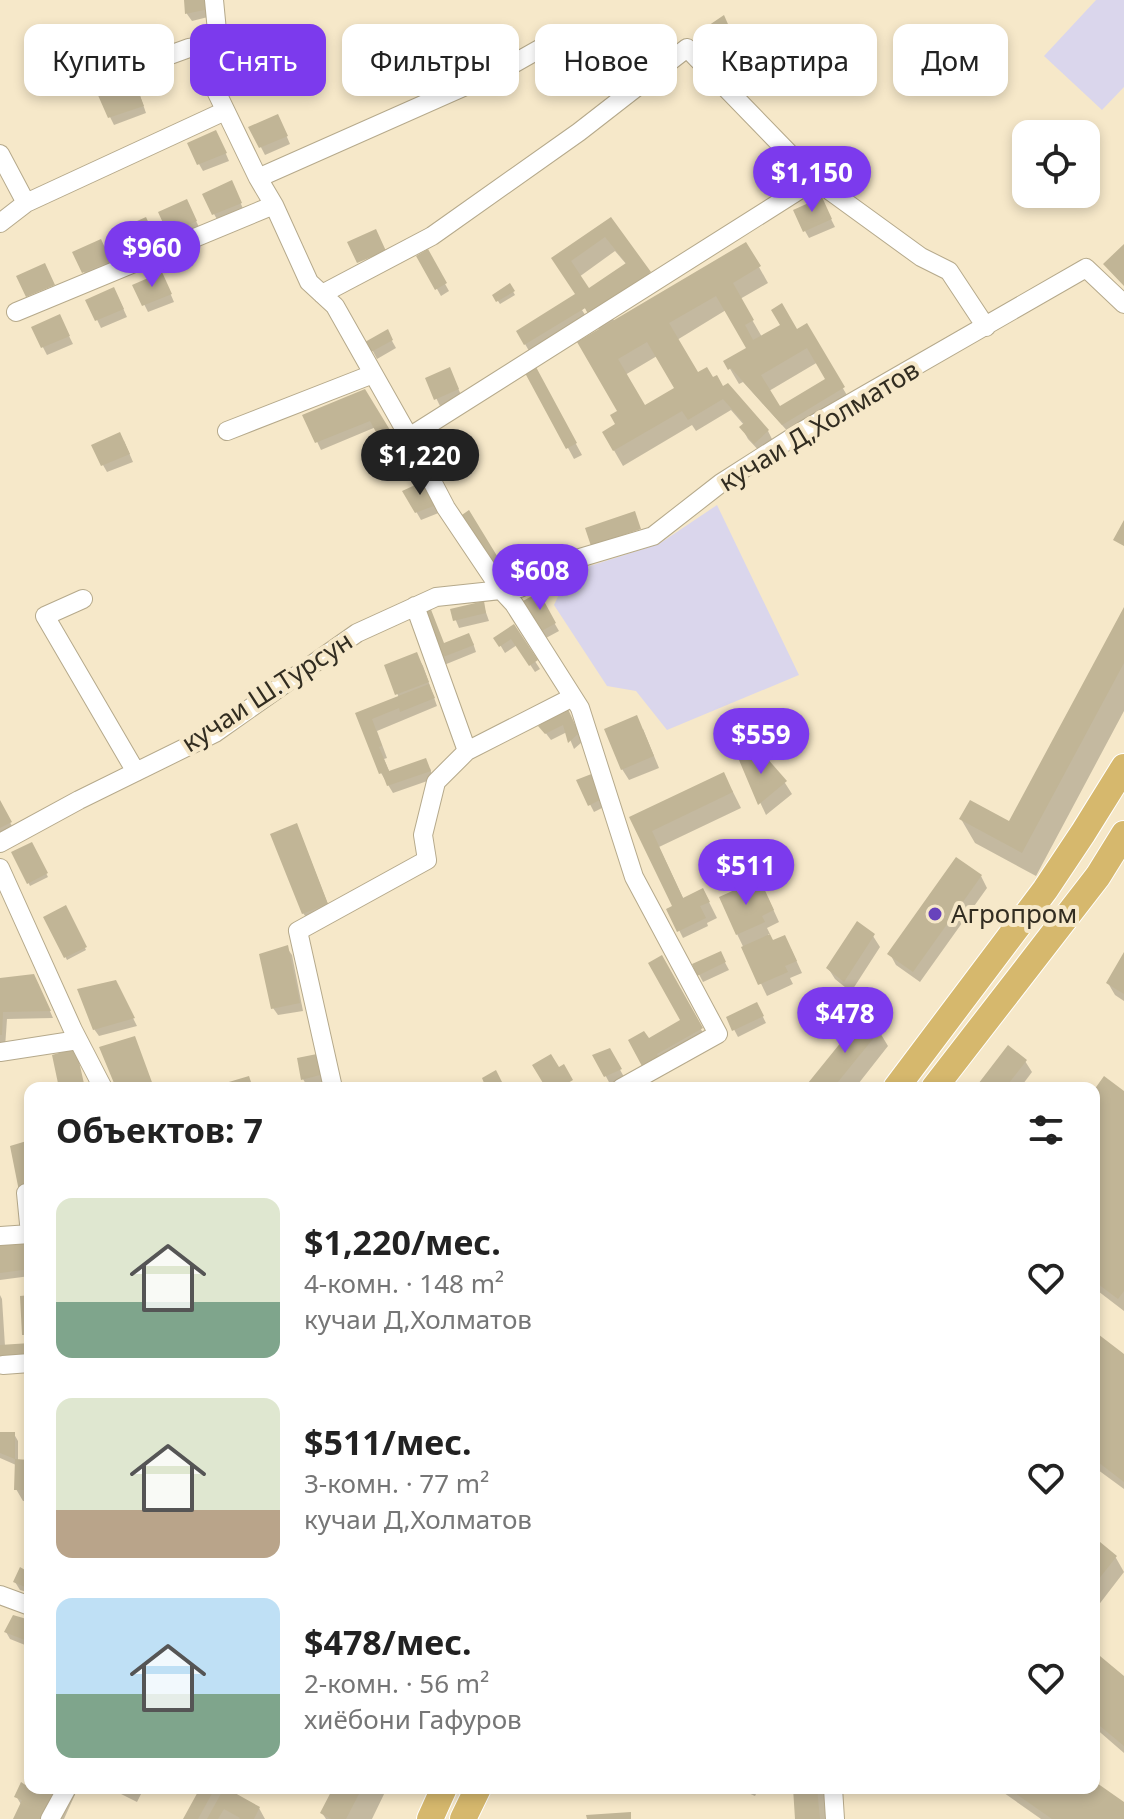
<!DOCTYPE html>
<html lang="ru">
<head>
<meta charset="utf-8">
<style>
	:root { --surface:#fff; --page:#f6f6f6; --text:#222; --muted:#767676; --accent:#7c3aed }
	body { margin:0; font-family:"Noto Sans",sans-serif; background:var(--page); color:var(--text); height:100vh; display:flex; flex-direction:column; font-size:30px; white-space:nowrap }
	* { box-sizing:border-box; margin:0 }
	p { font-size:26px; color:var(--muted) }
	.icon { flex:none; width:44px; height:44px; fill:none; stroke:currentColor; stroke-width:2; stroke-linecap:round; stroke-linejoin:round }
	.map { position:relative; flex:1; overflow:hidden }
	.drawer { position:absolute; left:24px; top:1082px; width:1076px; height:712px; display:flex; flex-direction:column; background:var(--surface); border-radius:16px; box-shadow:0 4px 12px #0003 }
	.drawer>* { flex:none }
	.banner { position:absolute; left:24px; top:24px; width:1076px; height:72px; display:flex; gap:16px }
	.buttons { position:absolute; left:1012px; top:120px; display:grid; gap:16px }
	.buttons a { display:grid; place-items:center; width:88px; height:88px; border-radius:16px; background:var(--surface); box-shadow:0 4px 12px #0003; font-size:40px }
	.price { position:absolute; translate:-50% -68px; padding:0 18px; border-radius:28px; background:var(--accent); color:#fff; font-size:26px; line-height:52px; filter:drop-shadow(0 2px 4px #0008) }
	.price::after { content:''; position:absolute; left:50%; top:48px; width:24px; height:18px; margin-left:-12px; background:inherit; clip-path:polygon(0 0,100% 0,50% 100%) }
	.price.current { background:#222; color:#fff }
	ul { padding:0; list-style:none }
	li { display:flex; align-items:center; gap:24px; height:200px; padding:0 32px }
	li span { display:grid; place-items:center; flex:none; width:224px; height:160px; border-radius:16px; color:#555 }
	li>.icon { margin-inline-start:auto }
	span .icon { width:96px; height:96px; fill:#fffc; stroke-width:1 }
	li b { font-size:34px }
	h2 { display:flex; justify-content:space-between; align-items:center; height:96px; padding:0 32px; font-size:34px }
	.tag { padding:0 28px; border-radius:16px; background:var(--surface); box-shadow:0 4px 12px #0003; font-size:28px; line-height:72px }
	.tag.current { background:var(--accent); color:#fff }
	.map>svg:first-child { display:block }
	.green { fill:#dad6ec }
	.shadow { fill:#0003; fill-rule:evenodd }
	.building { fill:#c1b596; fill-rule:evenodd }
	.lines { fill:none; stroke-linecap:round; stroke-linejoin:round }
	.minor-casing { stroke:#b5a98b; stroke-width:20 }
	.highway-casing { stroke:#fff; stroke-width:28 }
	.minor { stroke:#fff; stroke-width:18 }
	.highway { stroke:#d6b86d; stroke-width:26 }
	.poi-dot { fill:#6843bc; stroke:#f6e8c9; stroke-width:3 }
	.labels { text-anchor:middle; stroke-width:8; stroke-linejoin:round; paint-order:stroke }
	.street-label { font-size:26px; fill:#322d21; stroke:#f6e8c9 }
	.poi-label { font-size:26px; fill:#322d21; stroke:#f6e8c9; text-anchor:start }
</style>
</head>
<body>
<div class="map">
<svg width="1124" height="1819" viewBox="0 0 1124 1819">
	<rect width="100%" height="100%" fill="#f6e8c9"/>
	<path class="green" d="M1096,0H1124V87L1102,110L1044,56Z
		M717,505L799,675L667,730L636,691L607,686L554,605L560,592L552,578L659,544Z"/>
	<path class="shadow" d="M186,0H210L212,16L192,21L187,14Z
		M727,25L740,55L720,70L699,35Z
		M254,42L258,49L259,72L233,73L229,66Z
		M138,90L146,113L114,125L110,117Z
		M281,123L290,144L265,155L251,128Z
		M220,140L229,161L203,171L199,164Z
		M235,190L244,211L218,221L214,214Z
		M825,207L835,227L809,238L805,231Z
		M190,209L200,229L174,240L170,233Z
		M610,219L649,273L658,288L613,319L615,322L746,244L768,283L740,299L762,337L797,332L807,326L852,404L791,435L743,382L739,384L726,362L749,348L726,310L677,340L697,375L723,389L728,386L768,431L774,443L762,454L748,439L742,428L744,425L731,410L696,431L692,425L623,466L604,433L618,425L620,412L600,330L585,308L582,310L589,321L532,356L518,332L577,296L554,259ZM615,251L627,265L588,291L579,277ZM657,356L676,389L644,408L625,375ZM818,362L828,380L779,409L769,391Z
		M150,227L159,247L133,258L129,251Z
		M104,248L113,268L88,279L84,272Z
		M427,252L449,291L441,296L419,257Z
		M165,281L174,302L148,312L135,286Z
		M510,286L515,295L500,304L494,295Z
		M118,297L127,317L101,328L88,301Z
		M63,324L73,344L47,355L33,328Z
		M387,332L396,348L377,359L368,342Z
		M535,369L582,455L574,459L528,374Z
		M453,377L462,397L440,406L427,379Z
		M364,391L406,460L395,465L376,427L321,450L305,416Z
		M452,440L468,468L450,479L434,451Z
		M124,441L133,462L107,472L103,465Z
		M424,484L441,512L421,520L405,492Z
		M468,513L505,573L549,555L556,569L507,589Z
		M538,595L559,631L546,638L525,602Z
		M483,604L489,621L459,628L452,611Z
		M1124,611V711L1036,876L975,843L961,819L1010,824Z
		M513,627L540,669L535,672L517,645L505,653L496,638Z
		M473,643L476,652L444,665L440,658L445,645Z
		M416,654L423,666L437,706L377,731L387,758L384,759L390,773L430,768L433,779L393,793L381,773L358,714L399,698L386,666Z
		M571,717L582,742L574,749L567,732L551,740L541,727Z
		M643,729L659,768L629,780L622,769Z
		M741,761L760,764L785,783L792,794L766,815Z
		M593,776L604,807L594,812L578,781Z
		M732,790L741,808L659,847L684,900L703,890L717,918L707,923L708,926L683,938L669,910L675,907L632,818Z
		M0,803L14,830L0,837Z
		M300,833L331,912L308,920L303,913Z
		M32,844L48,877L30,886L14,853Z
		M981,876L987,888L920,982L896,965L890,954Z
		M750,892L768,898L779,922L767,928L770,934H768L773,942L791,949L802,973L790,978L793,984L767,996L737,934Z
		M65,908L86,950L67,960L46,918Z
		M873,936L880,947L851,992L835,979L828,968Z
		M287,948L292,955L303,1011L278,1015L273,1008Z
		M720,953L729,970L703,982L694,965Z
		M1124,956V1001L1115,995L1108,983Z
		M661,958L707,1040L662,1066L648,1041L683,1021Z
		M0,980L38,984L53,1018L7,1019L5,1048L0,1047Z
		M119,990L137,1026L99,1036L94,1029Z
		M757,1005L766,1023L738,1037L728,1018Z
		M879,1031L888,1046L855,1088H806Z
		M610,1051L624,1077L610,1084L595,1056Z
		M316,1056L320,1064L323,1083L307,1086L303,1079Z
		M1025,1061L1032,1072L1020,1088H978Z
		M1094,1093L1124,1094V1311L1094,1288Z
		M30,1242V1276L0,1280V1245Z
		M0,1295L2,1299L5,1346L30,1345L0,1372Z
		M1094,1334L1124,1356V1489L1094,1467Z
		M0,1434H14L18,1441V1461H30V1501H23L16,1489V1465L0,1458Z
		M1094,1540L1116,1558L1124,1572L1094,1611Z
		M30,1575V1593L20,1590L15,1582Z
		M30,1622V1647L10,1639L6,1632Z
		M1094,1654L1124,1679V1753L1094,1727Z
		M1094,1783L1124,1804V1819H1041L997,1788H1094Z
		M78,1788L64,1819H15L22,1806L16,1796L30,1788Z
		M109,1788H144L137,1802Z
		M202,1788H236L233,1794L259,1808L265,1819H185Z
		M335,1788H387L372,1819H326L322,1813Z
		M737,1788H759L755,1796Z
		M795,1788H828L830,1819H797Z"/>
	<path class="building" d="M184,0H208L209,9L185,14Z
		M724,15L738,47L714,64L696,34Z
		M130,35L140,58L111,70L101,48Z
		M255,40L256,66H227L226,41Z
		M134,80L144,106L108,118L97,93Z
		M278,114L288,136L259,148L248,127Z
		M216,130L227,153L197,165L187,143Z
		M232,180L242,203L212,215L202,194Z
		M822,197L832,219L803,232L793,210Z
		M187,199L197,221L168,234L158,212Z
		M146,217L156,239L127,252L117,230Z
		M611,217L651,272L588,314L585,308L524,345L516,331L575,294L551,258ZM605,237L626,263L589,288L571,261Z
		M376,229L386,251L357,263L347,242Z
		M101,239L111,261L82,273L72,252Z
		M746,242L761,266L733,283L754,320L745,325L753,340L780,325L771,310L782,303L797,329L807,323L845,387L782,425L731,368L728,370L723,361L746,348L716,296L669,323L698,372L707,367L713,377L717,375L723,386L728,383L769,430L754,444L739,427L744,423L723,399L688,420L682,411L613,451L602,432L615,424L610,415L617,411L577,342ZM647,342L674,388L645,405L618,359ZM807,348L825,379L780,406L761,375Z
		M1124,244V286L1103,264Z
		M428,249L447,283L435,290L416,256Z
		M45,263L55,285L26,297L16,276Z
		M162,272L172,294L142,306L132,285Z
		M510,283L515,291L496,302L492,295Z
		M114,287L124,309L95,321L85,300Z
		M60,314L70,336L41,348L31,327Z
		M388,329L393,340L371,352L365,342Z
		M450,367L459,389L434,400L425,378Z
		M536,367L577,443L566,449L525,373Z
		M365,389L404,453L390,458L370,421L315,443L302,415Z
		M120,432L130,454L101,466L91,445Z
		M453,438L466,460L444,473L431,450Z
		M424,481L439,504L415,513L402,491Z
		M469,510L505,569L495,575L459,517Z
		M635,511L641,529L591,546L585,528Z
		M1124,520V546L1113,540Z
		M550,553L553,562L501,583L498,574Z
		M539,592L556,623L540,632L523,601Z
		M484,601L486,613L453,621L450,609Z
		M430,607L444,643L469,633L474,645L438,659L419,612Z
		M1124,607V663L1022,853L959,819L970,800L1009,821Z
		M514,624L538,660L529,666L511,639L499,647L493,638Z
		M417,652L429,682L395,695L384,665Z
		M429,684L435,698L400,712L399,708L372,719L382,746L379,747L389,771L426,758L431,771L387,786L382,773L379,774L355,713Z
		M567,707L579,733L568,743L563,725L545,734L538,726Z
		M637,715L654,756L621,770L604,729Z
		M752,749L761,761L766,757L787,781L758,805L739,760Z
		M724,772L733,792L652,831L683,898L703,888L710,902L700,906L706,918L677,932L666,909L672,906L629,817Z
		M594,773L602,799L588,806L576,780Z
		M0,800L12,822L0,828Z
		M297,823L328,904L302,914L270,834Z
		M32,842L48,873L27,884L11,852Z
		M956,857L982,875L913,972L887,954Z
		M748,884L751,890L762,884L774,910L762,916L765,922L736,935L719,897Z
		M66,905L87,947L64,958L43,917Z
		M857,921L875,934L844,982L826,968Z
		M770,934L773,940L785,935L797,961L785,966L788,972L758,985L741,947Z
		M288,945L300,1003L271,1009L259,954Z
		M721,951L726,962L697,976L692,964Z
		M1124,952V994L1106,983Z
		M662,955L703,1028L657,1054L659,1058L643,1068L628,1040L644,1031L649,1038L680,1020L648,963Z
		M34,974L51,1011L3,1012L2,1035H0V978Z
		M116,980L135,1018L93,1030L77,989Z
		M757,1002L764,1016L732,1031L726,1017Z
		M863,1015L881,1029L833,1088H804Z
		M135,1036L153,1085L137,1088H116L99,1047Z
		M1008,1045L1027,1060L1005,1088H975Z
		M76,1048L85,1088H59L52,1055Z
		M610,1048L622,1069L604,1077L592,1055Z
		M317,1054L320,1075L301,1080L297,1058Z
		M551,1054L559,1067L564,1064L573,1080L568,1083L571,1088H546L532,1065Z
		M496,1070L505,1088H486L482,1078Z
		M249,1076L253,1088H212V1087Z
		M1104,1076L1124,1091V1291L1118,1299L1094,1281V1090Z
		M30,1140V1188L19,1191L10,1146Z
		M30,1240V1269L0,1273V1243Z
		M30,1295V1335H22L20,1296Z
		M1094,1331L1124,1354V1482L1094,1459Z
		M30,1343V1358L0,1360V1345Z
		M0,1432H15V1459L30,1460V1490H14L15,1459L0,1453Z
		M1094,1537L1117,1556L1094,1585Z
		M20,1567L30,1573V1589L13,1582Z
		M13,1615L30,1620V1642L4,1632Z
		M1094,1651L1124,1676V1746L1094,1721Z
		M1094,1781L1124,1802V1819H1052L1008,1788H1094Z
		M21,1782L30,1788H63L48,1819H13L22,1800L14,1797Z
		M200,1788H215L198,1819H183Z
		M219,1788H226L260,1807L254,1819H239L240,1818L224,1809L218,1819H207L223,1790Z
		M333,1788H362L346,1819H331L320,1813Z
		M793,1788H817L820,1819H795Z
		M631,1812V1819H587L586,1815Z"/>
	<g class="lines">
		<defs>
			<path id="minor" d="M214,0L217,31L216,91L258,178L274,205L309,282L335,306L409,437L446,508L501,590L514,604L580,708L634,877L718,1034L621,1088
				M93,83L189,48L217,44
				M0,154L26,203
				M258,178L506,68L543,47
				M0,223L26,203L225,111
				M322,294L432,236L579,132L687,48L815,180L921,257L949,271L986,327
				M16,312L274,205
				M227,431L373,374
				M409,437L815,180
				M83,599L45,616L136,772
				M467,751L573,697
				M0,843L79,800L215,733L357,633L436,597L520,588L566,562L653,536L721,483L804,430L1086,268L1124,304
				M0,868L73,1030L103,1088
				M0,1052L78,1040
				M333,1088L298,931L427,860L423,835L436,782L467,751L415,606
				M0,1236L30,1234L26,1193H30
				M3,1365L30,1363
				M0,1595L30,1606
				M833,1788L835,1819
				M50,1819L67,1788"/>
			<path id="highway" d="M896,1088L1045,890L1083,833L1124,767
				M934,1088L1098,876L1124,834
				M430,1819L444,1788
				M463,1819L478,1788"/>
		</defs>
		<use href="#minor" class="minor-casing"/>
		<use href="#highway" class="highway-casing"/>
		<use href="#minor" class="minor"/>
		<use href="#highway" class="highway"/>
	</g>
	<circle class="poi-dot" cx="935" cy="914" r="8"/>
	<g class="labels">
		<g class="street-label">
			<text transform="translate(819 426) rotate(-31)" y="9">кучаи Д,Холматов</text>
			<text transform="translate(267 692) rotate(-33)" y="9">кучаи Ш.Турсун</text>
		</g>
		<g class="poi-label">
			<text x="951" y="923">Агропром</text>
		</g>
	</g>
</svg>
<div class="buttons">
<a><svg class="icon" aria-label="locate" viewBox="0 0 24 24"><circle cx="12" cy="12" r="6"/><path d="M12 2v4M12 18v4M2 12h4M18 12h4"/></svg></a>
</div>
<b class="price" style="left:812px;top:214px">$1,150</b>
<b class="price" style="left:152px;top:289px">$960</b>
<b class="price current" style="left:420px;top:497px">$1,220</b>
<b class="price" style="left:540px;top:612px">$608</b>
<b class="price" style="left:761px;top:776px">$559</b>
<b class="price" style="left:746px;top:907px">$511</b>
<b class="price" style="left:845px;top:1055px">$478</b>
<div class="banner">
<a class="tag">Купить</a>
<a class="tag current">Снять</a>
<a class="tag">Фильтры</a>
<a class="tag">Новое</a>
<a class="tag">Квартира</a>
<a class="tag">Дом</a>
</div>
<section class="drawer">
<h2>Объектов: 7<svg class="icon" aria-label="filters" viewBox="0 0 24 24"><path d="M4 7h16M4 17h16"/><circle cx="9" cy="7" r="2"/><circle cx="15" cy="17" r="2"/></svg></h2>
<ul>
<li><span style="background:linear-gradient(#dfe7d0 65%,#7fa58c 0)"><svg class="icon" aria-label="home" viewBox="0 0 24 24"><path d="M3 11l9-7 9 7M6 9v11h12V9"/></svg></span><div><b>$1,220/мес.</b><p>4-комн. · 148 m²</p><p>кучаи Д,Холматов</p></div><svg class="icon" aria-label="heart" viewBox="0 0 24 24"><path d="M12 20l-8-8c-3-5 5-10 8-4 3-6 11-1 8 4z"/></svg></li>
<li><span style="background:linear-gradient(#dfe7d0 70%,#b9a48a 0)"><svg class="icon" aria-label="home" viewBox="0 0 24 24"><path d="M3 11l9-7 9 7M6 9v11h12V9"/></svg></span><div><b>$511/мес.</b><p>3-комн. · 77 m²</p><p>кучаи Д,Холматов</p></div><svg class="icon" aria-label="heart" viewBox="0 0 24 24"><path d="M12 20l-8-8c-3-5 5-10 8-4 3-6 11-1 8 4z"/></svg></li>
<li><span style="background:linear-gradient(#bfe0f5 60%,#7fa58c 0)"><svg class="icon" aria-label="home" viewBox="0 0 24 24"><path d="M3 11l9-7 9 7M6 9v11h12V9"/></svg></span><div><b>$478/мес.</b><p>2-комн. · 56 m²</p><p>хиёбони Гафуров</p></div><svg class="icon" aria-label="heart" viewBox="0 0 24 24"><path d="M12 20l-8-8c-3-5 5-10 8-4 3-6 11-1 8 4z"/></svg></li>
</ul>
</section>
</div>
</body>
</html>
